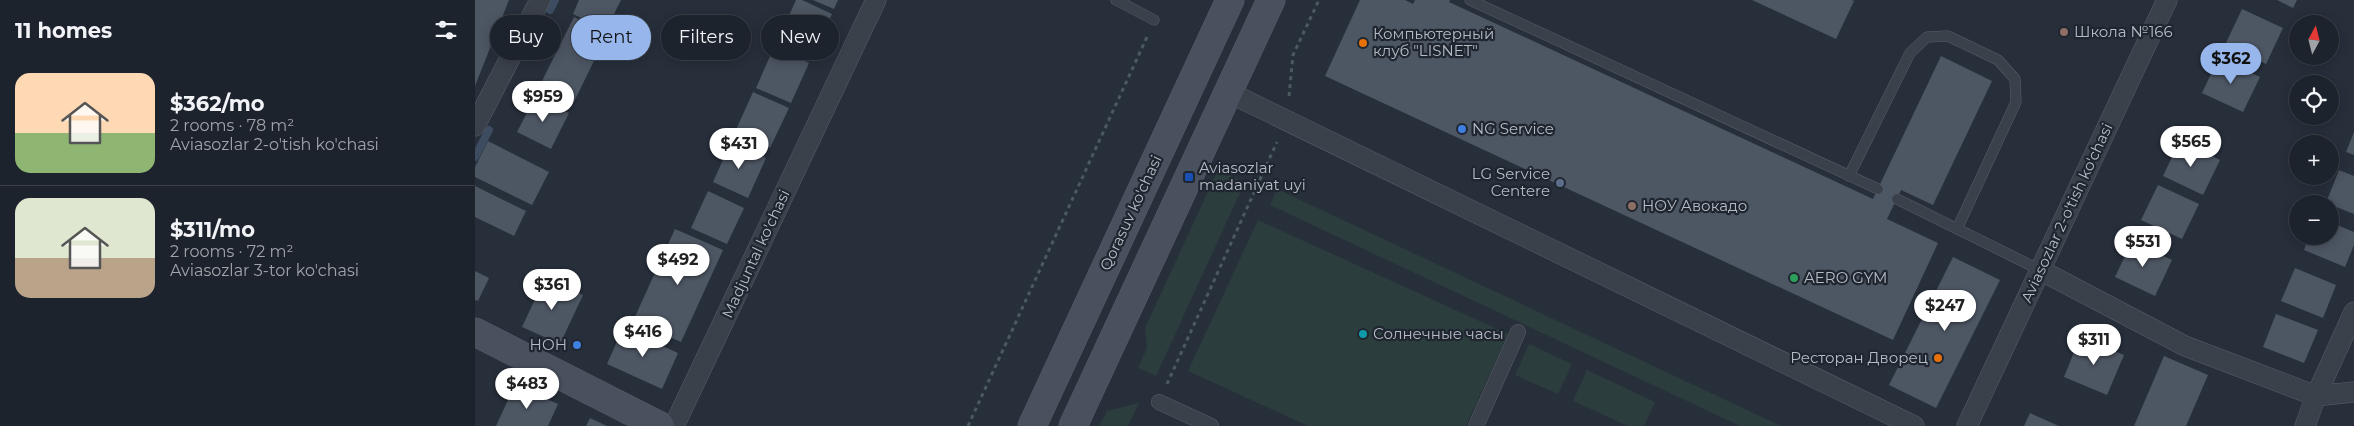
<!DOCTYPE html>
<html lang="en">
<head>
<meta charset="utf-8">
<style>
	:root { --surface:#1d232c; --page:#252b34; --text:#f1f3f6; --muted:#a0a4a9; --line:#3b4048; --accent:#96b6ec }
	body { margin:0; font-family:Montserrat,sans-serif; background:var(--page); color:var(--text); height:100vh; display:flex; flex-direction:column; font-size:19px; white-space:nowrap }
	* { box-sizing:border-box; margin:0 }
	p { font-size:16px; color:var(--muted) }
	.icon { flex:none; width:28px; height:28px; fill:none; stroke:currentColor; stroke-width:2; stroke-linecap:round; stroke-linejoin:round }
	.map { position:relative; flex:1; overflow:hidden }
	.drawer { display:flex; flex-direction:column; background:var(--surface); width:475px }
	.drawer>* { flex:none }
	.hud { position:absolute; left:15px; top:15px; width:475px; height:45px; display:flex; gap:10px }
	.needle { width:32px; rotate:7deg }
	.controls { position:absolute; left:1814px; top:15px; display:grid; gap:10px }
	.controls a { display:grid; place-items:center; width:50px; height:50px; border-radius:50%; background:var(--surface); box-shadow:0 2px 12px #0003,0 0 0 1px var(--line); font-size:25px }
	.price { position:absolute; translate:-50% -42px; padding:0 11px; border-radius:18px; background:#fff; color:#222; font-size:16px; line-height:32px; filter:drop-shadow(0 1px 2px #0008) }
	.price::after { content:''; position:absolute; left:50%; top:30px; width:15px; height:11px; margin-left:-8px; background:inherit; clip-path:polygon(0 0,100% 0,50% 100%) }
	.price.on { background:var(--accent); color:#111 }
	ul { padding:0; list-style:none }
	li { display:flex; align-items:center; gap:15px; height:125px; padding:0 15px }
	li+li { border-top:1px solid var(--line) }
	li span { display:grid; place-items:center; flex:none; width:140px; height:100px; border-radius:15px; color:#555 }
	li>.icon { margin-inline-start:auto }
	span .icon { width:60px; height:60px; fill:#fffc; stroke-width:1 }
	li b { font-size:21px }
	h2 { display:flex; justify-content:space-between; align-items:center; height:60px; padding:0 15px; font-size:21px }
	.chip { padding:0 18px; border-radius:22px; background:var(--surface); box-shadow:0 2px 12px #0003,0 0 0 1px var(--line); font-size:18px; line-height:45px }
	.chip.on { background:var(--accent); color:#111 }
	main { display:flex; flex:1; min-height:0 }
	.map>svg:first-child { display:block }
	.green { fill:#2c3d3e }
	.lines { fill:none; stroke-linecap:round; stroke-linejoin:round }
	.stream { stroke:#3e4c62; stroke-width:8 }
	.building { fill:#4d5663 }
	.service-casing { stroke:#585f69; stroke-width:11 }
	.pedestrian-casing { stroke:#585f69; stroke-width:16 }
	.minor-casing { stroke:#585f69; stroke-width:21 }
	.secondary-casing { stroke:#585f69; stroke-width:29 }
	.path { stroke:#4a5a5d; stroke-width:3; stroke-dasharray:4 4; stroke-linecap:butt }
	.service { stroke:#3a414b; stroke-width:10 }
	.pedestrian { stroke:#3a414b; stroke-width:15 }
	.minor { stroke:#3a414b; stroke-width:20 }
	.secondary { stroke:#49505e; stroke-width:28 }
	.education-dot { fill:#8d6e63; stroke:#1f2630; stroke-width:2 }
	.food-dot { fill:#e8710a; stroke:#1f2630; stroke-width:2 }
	.shop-dot { fill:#3f7fe0; stroke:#1f2630; stroke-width:2 }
	.transit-dot { fill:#1a4fb4; stroke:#1f2630; stroke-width:2 }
	.service-dot { fill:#5c6f8a; stroke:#1f2630; stroke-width:2 }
	.leisure-dot { fill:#2e9e5b; stroke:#1f2630; stroke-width:2 }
	.culture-dot { fill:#0f9aa8; stroke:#1f2630; stroke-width:2 }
	.labels { text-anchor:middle; stroke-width:4.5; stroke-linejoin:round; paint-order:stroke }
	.poi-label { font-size:15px; fill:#b6bcc6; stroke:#1f2630; text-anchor:start }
	.street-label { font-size:15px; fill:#b6bcc6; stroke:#1f2630 }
</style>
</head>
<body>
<main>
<section class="drawer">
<h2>11 homes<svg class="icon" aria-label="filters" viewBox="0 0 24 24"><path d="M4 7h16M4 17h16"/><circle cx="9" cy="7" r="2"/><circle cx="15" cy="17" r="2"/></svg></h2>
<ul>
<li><span style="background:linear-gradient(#ffd9b3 60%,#8fb573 0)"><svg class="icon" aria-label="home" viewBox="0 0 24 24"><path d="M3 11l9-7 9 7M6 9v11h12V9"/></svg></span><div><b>$362/mo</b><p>2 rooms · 78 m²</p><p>Aviasozlar 2-o'tish ko'chasi</p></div></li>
<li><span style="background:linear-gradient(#dfe7d0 60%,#b9a48a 0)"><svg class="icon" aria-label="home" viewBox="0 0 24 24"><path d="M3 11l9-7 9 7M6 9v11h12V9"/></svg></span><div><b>$311/mo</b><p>2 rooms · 72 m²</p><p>Aviasozlar 3-tor ko'chasi</p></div></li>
</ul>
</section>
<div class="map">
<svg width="1879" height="426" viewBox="0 0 1879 426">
	<rect width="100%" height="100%" fill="#272f3b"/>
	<path class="green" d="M743,170L770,182L681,376L663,368L672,348L670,328Z
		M802,189L1306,426H1265L795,205Z
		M783,220L1033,334L991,426H833L713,371Z
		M1054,344L1097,364L1083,394L1040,375Z
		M1112,370L1180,402L1169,426H1153L1098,401Z
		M664,403L653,426H624L632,411Z"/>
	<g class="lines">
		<path class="stream" d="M75,10L80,0
			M0,157L14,130"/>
	</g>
	<path class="building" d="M0,0H34L0,86Z
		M104,0H146L131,30L98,14Z
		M321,0H327L357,14L339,54L304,38Z
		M338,0H363L359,9Z
		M885,0H930L938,4L940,0H975L974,2L1398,199L1466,56L1517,81L1458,205L1426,190L1412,219L1463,243L1418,340L850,76Z
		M1277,0H1377L1379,1L1361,39Z
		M1802,0H1822L1818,8Z
		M1767,9L1808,28L1791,64L1750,45Z
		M99,17L132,34L97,106L63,89Z
		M299,47L334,63L316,103L281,88Z
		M1744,57L1785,77L1768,112L1727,93Z
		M278,92L314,108L295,148L260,132Z
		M60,97L94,113L76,149L42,132Z
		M1879,132V155L1871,152Z
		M1705,140L1745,160L1728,195L1688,176Z
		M13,141L74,172L57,205L0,177V167Z
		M256,142L291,158L273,198L238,182Z
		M1864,170L1879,176V214L1851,203Z
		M1683,185L1724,204L1707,239L1666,220Z
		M0,186L51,211L39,236L0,217Z
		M233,191L269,208L252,244L216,228Z
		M1855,222L1879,232V245L1870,267L1829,250L1834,236H1855Z
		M200,229L248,250L206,342L158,321Z
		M1657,241L1697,260L1680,296L1640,277Z
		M1478,257L1525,280L1461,408L1414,385Z
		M1820,268L1861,285L1848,318L1806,301Z
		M0,271L14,278L3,301L0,300Z
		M70,278L108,295L85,344L47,327Z
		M1801,314L1843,330L1829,363L1788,347Z
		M148,328L203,353L187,389L132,364Z
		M1605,337L1649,355L1632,395L1589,377Z
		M1689,356L1733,375L1711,426H1659Z
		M40,385L83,404L73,426H21Z
		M1555,413L1584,426H1549Z
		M115,418L132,426H111Z"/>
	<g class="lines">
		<defs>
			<path id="service" d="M641,0L679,20
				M995,0L1403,189
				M1374,176L1435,53L1452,37L1473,36L1523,60L1540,79L1541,102L1482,229
				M1422,199L1565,270"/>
			<path id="pedestrian" d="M684,402L736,426
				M1001,426L1043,332"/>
			<path id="minor" d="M753,92L1439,426
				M0,126L65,0
				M1565,270L1710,346L1841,396L1879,392
				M199,426L401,0
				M1492,426L1692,0
				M1830,426L1841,396L1879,312"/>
			<path id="secondary" d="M0,332L185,426
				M557,426L755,0
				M598,426L796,0"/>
		</defs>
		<use href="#service" class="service-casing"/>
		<use href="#pedestrian" class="pedestrian-casing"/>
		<use href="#minor" class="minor-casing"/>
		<use href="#secondary" class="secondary-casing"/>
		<path class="path" d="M814,96L818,55L844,0
			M692,384L802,142
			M493,426L672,37"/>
		<use href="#service" class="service"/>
		<use href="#pedestrian" class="pedestrian"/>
		<use href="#minor" class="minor"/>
		<use href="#secondary" class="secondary"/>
	</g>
	<g class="education-dot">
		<circle cx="1589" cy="32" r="5"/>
		<circle cx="1157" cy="206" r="5"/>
	</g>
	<g class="food-dot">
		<circle cx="888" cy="43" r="5"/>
		<circle cx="1463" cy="358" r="5"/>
	</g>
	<g class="shop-dot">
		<circle cx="987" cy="129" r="5"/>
		<circle cx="102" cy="345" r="5"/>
	</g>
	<rect class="transit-dot" x="709" y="172" width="10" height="10" rx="2.5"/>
	<circle class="service-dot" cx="1085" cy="183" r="5"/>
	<circle class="leisure-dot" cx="1319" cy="278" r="5"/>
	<circle class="culture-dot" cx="888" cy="334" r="5"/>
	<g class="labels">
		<g class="poi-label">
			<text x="1599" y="37">Школа №166</text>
			<text x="898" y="39">Компьютерный<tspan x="898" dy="17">клуб "LISNET"</tspan></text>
			<text x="997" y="134">NG Service</text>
			<text x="724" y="173">Aviasozlar<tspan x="724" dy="17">madaniyat uyi</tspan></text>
			<text x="1075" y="179" text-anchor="end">LG Service<tspan x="1075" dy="17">Centere</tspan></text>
			<text x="1167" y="211">НОУ Авокадо</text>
			<text x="1329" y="283">AERO GYM</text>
			<text x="898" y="339">Солнечные часы</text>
			<text x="92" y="350" text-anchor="end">НОН</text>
			<text x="1453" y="363" text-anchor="end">Ресторан Дворец</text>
		</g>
		<g class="street-label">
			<text transform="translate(656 213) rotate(-65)" y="5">Qorasuv ko'chasi</text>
			<text transform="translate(1592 213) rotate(-65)" y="5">Aviasozlar 2-o'tish ko'chasi</text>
			<text transform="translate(281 254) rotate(-65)" y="5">Madjuntal ko'chasi</text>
		</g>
	</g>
</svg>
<div class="controls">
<a><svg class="needle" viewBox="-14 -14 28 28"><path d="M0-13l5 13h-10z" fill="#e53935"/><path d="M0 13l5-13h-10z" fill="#a0a4a9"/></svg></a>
<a><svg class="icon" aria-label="locate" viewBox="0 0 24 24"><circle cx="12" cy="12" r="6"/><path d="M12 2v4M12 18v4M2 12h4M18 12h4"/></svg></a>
<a>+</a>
<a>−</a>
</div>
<b class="price on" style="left:1756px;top:85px">$362</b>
<b class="price" style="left:68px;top:123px">$959</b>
<b class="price" style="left:1716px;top:168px">$565</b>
<b class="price" style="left:264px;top:170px">$431</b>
<b class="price" style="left:1668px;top:268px">$531</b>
<b class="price" style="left:203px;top:286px">$492</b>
<b class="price" style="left:77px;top:311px">$361</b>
<b class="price" style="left:1470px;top:332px">$247</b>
<b class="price" style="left:168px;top:358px">$416</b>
<b class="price" style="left:1619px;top:366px">$311</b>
<b class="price" style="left:52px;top:410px">$483</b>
<div class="hud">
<a class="chip">Buy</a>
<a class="chip on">Rent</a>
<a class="chip">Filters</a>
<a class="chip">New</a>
</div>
</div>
</main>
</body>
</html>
